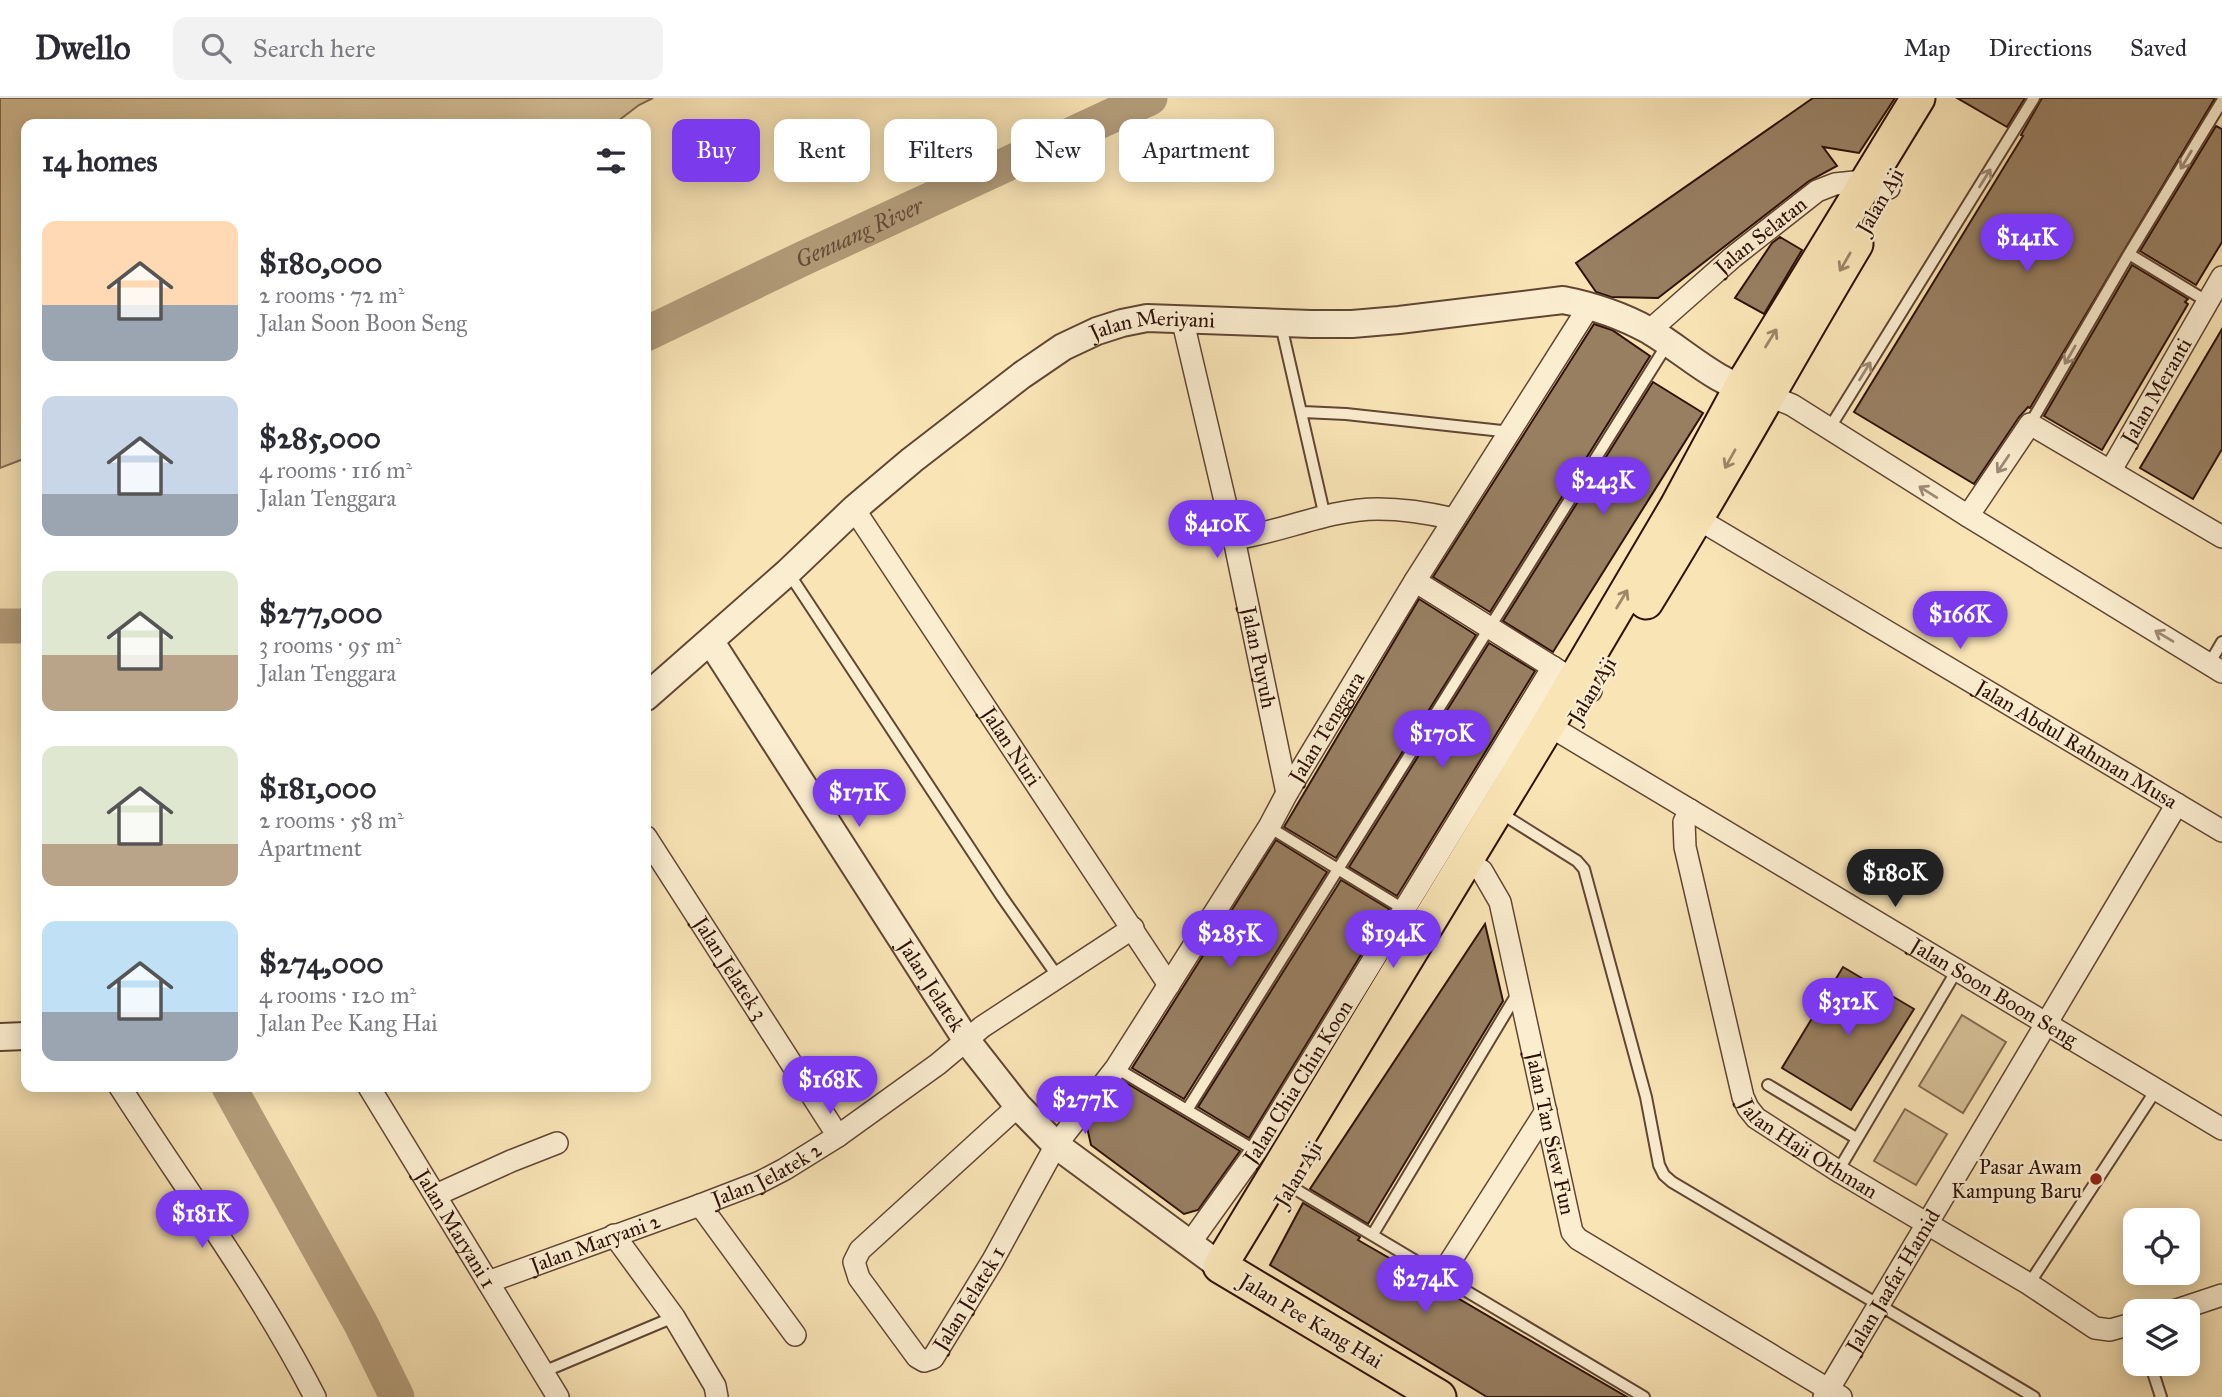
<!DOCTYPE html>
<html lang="en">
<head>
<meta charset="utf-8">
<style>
	:root { --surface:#fff; --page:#f2f2f3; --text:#2b2b33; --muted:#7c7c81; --line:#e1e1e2; --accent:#7c3aed }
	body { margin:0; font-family:"IM FELL Great Primer",serif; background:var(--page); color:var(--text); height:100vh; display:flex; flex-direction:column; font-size:26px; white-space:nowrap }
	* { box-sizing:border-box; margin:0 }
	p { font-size:23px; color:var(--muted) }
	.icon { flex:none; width:38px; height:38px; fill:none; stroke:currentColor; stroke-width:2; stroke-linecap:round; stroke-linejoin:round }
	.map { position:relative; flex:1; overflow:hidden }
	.side { position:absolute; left:21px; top:21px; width:630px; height:973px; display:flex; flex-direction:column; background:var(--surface); border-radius:14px; box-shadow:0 4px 18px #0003 }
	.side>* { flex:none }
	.guide { position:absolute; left:672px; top:21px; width:665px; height:63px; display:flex; gap:14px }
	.controls { position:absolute; left:2123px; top:1110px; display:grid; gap:14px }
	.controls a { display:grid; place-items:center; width:77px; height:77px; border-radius:14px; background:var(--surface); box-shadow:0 4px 18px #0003; font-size:35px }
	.price { position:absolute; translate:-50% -60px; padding:0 16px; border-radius:24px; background:var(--accent); color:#fff; font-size:23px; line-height:46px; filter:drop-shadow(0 2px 4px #0008) }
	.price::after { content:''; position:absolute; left:50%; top:42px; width:21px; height:16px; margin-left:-10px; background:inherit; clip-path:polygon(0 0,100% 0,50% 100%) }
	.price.active { background:#222; color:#fff }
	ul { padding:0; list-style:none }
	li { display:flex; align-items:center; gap:21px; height:175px; padding:0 21px }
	li span { display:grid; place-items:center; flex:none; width:196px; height:140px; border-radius:14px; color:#555 }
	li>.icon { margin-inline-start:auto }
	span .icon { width:84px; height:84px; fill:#fffc; stroke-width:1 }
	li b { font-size:30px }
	h2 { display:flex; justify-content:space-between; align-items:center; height:84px; padding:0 21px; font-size:30px }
	.pill { padding:0 24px; border-radius:14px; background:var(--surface); box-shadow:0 4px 18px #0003; font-size:24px; line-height:63px }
	.pill.active { background:var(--accent); color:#fff }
	header { display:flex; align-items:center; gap:42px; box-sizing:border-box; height:98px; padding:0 35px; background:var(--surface); border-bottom:2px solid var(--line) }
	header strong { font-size:33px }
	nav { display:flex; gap:38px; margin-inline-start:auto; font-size:24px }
	.search { width:490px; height:63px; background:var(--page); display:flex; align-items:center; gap:18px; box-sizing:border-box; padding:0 24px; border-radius:14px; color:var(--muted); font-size:26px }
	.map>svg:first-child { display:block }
	.green { fill:#d6c098; stroke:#826950; stroke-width:2 }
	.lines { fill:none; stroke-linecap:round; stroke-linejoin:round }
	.river { stroke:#b49d7b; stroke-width:35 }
	.building { fill:#987f62; stroke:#2e1208; stroke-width:2 }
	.service-casing { stroke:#614634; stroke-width:14 }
	.minor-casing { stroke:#614634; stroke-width:24 }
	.tertiary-casing { stroke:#614634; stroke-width:30 }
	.primary-casing { stroke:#2e1208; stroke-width:37 }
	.service { stroke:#fbedd0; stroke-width:10 }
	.minor { stroke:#fbedd0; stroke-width:21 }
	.tertiary { stroke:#fbedd0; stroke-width:26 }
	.primary { stroke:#f9e4b6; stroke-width:33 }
	.oneway { stroke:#9f8a76 }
	.oneway2 { stroke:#9e8668 }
	.poi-dot { fill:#8f2418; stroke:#fbedd0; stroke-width:2.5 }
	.labels { text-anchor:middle; stroke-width:5; stroke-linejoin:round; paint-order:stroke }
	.street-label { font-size:21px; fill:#2e1208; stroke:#fbedd0 }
	.poi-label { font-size:21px; fill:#2e1208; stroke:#fbedd0; text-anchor:end }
	.water-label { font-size:23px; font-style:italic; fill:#644a36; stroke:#fbedd0 }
</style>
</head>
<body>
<header>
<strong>Dwello</strong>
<div class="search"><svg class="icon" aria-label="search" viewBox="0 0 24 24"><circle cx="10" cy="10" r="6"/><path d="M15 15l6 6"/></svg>Search here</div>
<nav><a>Map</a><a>Directions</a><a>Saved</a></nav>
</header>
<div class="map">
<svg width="2222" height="1299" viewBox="0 0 2222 1299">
	<rect width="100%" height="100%" fill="#f9e4b6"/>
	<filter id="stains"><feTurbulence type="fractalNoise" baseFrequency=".00286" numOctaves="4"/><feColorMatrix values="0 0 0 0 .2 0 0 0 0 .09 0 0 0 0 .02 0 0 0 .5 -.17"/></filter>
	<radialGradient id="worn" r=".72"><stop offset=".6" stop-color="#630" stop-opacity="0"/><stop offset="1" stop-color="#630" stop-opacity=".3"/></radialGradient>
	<path class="green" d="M0,0H653L639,7L614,26H26V360L0,370Z
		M1962,917L2006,944L1963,1015L1919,988Z
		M1905,1011L1947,1036L1916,1087L1874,1063Z"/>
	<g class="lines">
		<g class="river">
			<path id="s1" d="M646,236L804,160L1150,0"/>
			<path d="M0,528H26"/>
			<path d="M229,989L361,1226L397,1299"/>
		</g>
	</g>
	<path class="building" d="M1813,0H1895L1859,55L1823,49L1837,68L1809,83L1658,200L1611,199L1596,194L1576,165Z
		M1957,0H2025L2007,29Z
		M2042,0H2215L2030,310L2028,309L2019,319L1974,386L1854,314L2023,38L2021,37Z
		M2216,28L2222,31V144L2196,187L2140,153Z
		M1780,139L1802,152L1764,216L1735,200L1772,145Z
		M2132,167L2188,201L2185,204L2188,206L2102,352L2044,318Z
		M1594,226L1612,232L1650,258L1490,514L1433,479Z
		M2222,231V351L2193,401L2140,370Z
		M1653,284L1703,315L1553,554L1503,523Z
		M1419,501L1476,537L1336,760L1284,729Z
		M1489,545L1535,573L1397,798L1349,769Z
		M1276,742L1327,774L1184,1001L1132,970Z
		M1341,782L1389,811L1249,1040L1198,1009Z
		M1485,826L1503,903L1368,1126L1310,1091Z
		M1843,869L1914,911L1851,1012L1782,970Z
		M1123,983L1240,1053L1198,1112L1184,1116L1091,1047L1087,1029Z
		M1303,1105L1360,1139L1358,1142L1429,1183L1435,1189L1442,1191L1627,1299H1487L1270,1167Z"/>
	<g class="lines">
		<defs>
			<path id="service" d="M2129,156L2208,204
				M1281,227L1325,419
				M1303,314L1346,316L1511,334
				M2030,326L2129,156L2222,3
				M1829,331L2034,0
				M788,474L1002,799L1058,879
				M2209,566L2222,544
				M1499,714L1577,763L1584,771L1646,999L1659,1067L1664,1077L1672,1084L2034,1299
				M1269,729L1405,812
				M1116,970L1256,1053
				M1768,987L1856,1040
				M1187,1012L1668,245
				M1838,1073L1957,872
				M1290,1088L1644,1299
				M1373,1136L1517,896
				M2029,1186L2156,992
				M2150,1265L2161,1299
				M543,1274L674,1219"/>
			<g id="minor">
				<path id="s2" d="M1182,220L1234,441L1287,695"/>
				<path id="s3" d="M1649,233L1733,159L1817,93L1835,86L1854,84L1889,90"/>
				<path d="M1767,297L1792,307L1968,418L2222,574"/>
				<path id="s4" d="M2111,372L2222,179"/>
				<path id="s5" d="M854,411L1169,887"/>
				<path id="s6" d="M1688,415L2222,733"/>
				<path d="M1968,418L2030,326L2222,439"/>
				<path d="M1234,441C1282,434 1329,411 1378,411C1404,411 1429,415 1454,421"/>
				<path d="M1415,483L1591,593"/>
				<path id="s7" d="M1548,627L2222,1031"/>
				<path id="s8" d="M1690,712L1684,724L1685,749L1743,999L1748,1010L1756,1020L1838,1073L2029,1186L2095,1230L2110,1232L2135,1225"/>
				<path id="s9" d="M646,739L838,1038"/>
				<path id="s10" d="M1466,762L1482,773L1500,804L1572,1134L1578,1141L1841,1299"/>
				<path d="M120,989C186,1092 259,1190 315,1299"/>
				<path id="s11" d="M369,989L558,1299"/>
				<path id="s12" d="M1018,1008L860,1152L854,1164L859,1180L917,1259L924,1263L933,1260L993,1162L1056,1047L1116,970L1269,729L1287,695L1415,483L1590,207"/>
				<path d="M436,1097L511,1063L557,1045"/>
				<path d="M700,1107L795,1237"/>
				<path d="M614,1137L674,1219L715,1288L717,1299"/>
				<path id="s13" d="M1190,1145L1256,1053L1553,569"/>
				<path d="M1441,1178L1546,1013"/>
				<path id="s14" d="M488,1184L700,1107L760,1084L785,1071L838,1038L938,966L982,929L1133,830"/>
				<path d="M2174,1213L2222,1197"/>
				<path id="s15" d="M1824,1299L2177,706"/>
			</g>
			<g id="tertiary">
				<path id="s16" d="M711,544L967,943L1018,1008L1056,1047L1220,1168"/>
				<path id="s17" d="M646,599L788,474L854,411L912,362L1022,277L1063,249L1097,233L1122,225L1147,220L1311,226H1352L1399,222L1563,202C1594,208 1623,218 1650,233C1687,255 1715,285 1758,295"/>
				<path d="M0,939L26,938"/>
			</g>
			<path id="primary" d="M1646,504C1719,386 1785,265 1856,146
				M1439,1299L1220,1168L1548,627L1677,408L1740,291L1918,0"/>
		</defs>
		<use href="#service" class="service-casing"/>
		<use href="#minor" class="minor-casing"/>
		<use href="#tertiary" class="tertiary-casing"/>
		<use href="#primary" class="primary-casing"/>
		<use href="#service" class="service"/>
		<use href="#minor" class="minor"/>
		<use href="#tertiary" class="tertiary"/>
		<use href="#primary" class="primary"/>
	</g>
	<defs><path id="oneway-shaft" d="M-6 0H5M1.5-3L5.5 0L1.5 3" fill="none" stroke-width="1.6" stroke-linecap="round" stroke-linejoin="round" transform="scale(1.75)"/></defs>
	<g class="oneway">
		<use href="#oneway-shaft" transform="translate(2186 62) rotate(121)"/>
		<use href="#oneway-shaft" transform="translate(1985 80) rotate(-58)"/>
		<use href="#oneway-shaft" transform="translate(2070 257) rotate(120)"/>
		<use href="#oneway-shaft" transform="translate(1865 273) rotate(-58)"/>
		<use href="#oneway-shaft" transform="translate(2003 366) rotate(124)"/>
		<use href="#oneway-shaft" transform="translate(1928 394) rotate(-148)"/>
		<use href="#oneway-shaft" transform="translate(2164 538) rotate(-149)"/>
	</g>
	<g class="oneway2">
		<use href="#oneway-shaft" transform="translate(1845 164) rotate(120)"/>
		<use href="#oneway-shaft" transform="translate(1771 240) rotate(-58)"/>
		<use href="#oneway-shaft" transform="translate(1730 361) rotate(119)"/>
		<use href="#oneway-shaft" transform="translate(1622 501) rotate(-59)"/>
	</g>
	<circle class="poi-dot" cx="2096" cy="1081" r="7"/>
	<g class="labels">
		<g class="street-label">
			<text transform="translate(1880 103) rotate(-60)" y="7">Jalan Aji</text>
			<text dy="7" stroke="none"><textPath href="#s3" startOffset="147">Jalan Selatan</textPath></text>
			<text dy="7" stroke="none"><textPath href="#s17" startOffset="639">Jalan Meriyani</textPath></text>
			<text dy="7" stroke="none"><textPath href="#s4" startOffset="91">Jalan Meranti</textPath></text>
			<text dy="7" stroke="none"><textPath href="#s2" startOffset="348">Jalan Puyuh</textPath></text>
			<text transform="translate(1592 592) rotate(-59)" y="7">Jalan Aji</text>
			<text dy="7" stroke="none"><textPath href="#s12" startOffset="1104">Jalan Tenggara</textPath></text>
			<text dy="7" stroke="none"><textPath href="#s6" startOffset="452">Jalan Abdul Rahman Musa</textPath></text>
			<text dy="7" stroke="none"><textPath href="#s5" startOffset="285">Jalan Nuri</textPath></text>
			<text dy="7" stroke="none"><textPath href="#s9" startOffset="156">Jalan Jelatek 3</textPath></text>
			<text dy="7" stroke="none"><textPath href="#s16" startOffset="408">Jalan Jelatek</textPath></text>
			<text dy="7" stroke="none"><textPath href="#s7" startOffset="520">Jalan Soon Boon Seng</textPath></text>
			<text dy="7" stroke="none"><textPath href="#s13" startOffset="194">Jalan Chia Chin Koon</textPath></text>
			<text dy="7" stroke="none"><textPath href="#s10" startOffset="292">Jalan Tan Siew Fun</textPath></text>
			<text dy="7" stroke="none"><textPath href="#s8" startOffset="380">Jalan Haji Othman</textPath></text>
			<text dy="7" stroke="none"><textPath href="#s14" startOffset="299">Jalan Jelatek 2</textPath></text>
			<text transform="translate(1298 1076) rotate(-59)" y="7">Jalan Aji</text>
			<text dy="7" stroke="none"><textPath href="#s11" startOffset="166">Jalan Maryani 1</textPath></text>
			<text dy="7" stroke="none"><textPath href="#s14" startOffset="114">Jalan Maryani 2</textPath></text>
			<text dy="7" stroke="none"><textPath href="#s15" startOffset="135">Jalan Jaafar Hamid</textPath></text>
			<text dy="7" stroke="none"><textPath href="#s12" startOffset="429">Jalan Jelatek 1</textPath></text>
			<text transform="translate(1311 1223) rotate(31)" y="7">Jalan Pee Kang Hai</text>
		</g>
		<g class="poi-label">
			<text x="2082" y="1076">Pasar Awam<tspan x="2082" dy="24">Kampung Baru</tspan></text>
		</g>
		<g class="water-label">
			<text dy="8" stroke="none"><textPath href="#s1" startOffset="236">Genuang River</textPath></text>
		</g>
	</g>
	<rect width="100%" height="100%" filter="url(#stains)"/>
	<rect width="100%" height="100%" fill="url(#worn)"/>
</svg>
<div class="controls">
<a><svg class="icon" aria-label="locate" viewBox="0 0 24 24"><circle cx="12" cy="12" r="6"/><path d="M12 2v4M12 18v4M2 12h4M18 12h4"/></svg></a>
<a><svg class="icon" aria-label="layers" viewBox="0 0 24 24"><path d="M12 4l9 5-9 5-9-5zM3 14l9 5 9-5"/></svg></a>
</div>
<b class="price" style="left:2027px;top:176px">$141K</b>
<b class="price" style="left:1603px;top:419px">$243K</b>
<b class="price" style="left:1217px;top:462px">$410K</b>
<b class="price" style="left:1960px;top:553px">$166K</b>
<b class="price" style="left:1442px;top:672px">$170K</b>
<b class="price" style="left:859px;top:731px">$171K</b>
<b class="price active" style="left:1895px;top:811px">$180K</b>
<b class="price" style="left:1230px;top:872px">$285K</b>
<b class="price" style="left:1393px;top:872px">$194K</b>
<b class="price" style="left:1848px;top:940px">$312K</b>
<b class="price" style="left:830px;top:1018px">$168K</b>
<b class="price" style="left:1085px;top:1038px">$277K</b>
<b class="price" style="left:202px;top:1152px">$181K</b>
<b class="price" style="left:1425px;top:1217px">$274K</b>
<div class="guide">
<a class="pill active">Buy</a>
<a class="pill">Rent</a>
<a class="pill">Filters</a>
<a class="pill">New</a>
<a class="pill">Apartment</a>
</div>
<section class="side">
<h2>14 homes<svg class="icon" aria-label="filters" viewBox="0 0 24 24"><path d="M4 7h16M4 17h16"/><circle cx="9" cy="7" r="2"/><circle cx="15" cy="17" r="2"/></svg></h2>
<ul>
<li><span style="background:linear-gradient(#ffd9b3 60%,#9aa5b1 0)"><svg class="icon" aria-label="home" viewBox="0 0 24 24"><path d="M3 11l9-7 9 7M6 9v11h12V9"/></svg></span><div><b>$180,000</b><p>2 rooms · 72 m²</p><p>Jalan Soon Boon Seng</p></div></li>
<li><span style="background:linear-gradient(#c9d6e8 70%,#9aa5b1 0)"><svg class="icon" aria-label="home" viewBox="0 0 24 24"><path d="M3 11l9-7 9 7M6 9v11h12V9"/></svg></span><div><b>$285,000</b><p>4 rooms · 116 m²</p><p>Jalan Tenggara</p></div></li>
<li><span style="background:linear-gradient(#dfe7d0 60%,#b9a48a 0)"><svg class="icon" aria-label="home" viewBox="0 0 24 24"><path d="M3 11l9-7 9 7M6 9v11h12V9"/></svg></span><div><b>$277,000</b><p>3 rooms · 95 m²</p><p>Jalan Tenggara</p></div></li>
<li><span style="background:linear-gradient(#dfe7d0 70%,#b9a48a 0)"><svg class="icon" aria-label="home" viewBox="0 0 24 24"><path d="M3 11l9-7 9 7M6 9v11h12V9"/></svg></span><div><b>$181,000</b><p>2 rooms · 58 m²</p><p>Apartment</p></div></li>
<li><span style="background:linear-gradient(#bfe0f5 65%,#9aa5b1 0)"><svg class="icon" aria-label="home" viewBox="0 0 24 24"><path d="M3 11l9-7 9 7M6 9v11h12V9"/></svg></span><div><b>$274,000</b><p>4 rooms · 120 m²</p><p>Jalan Pee Kang Hai</p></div></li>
</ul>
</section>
</div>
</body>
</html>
